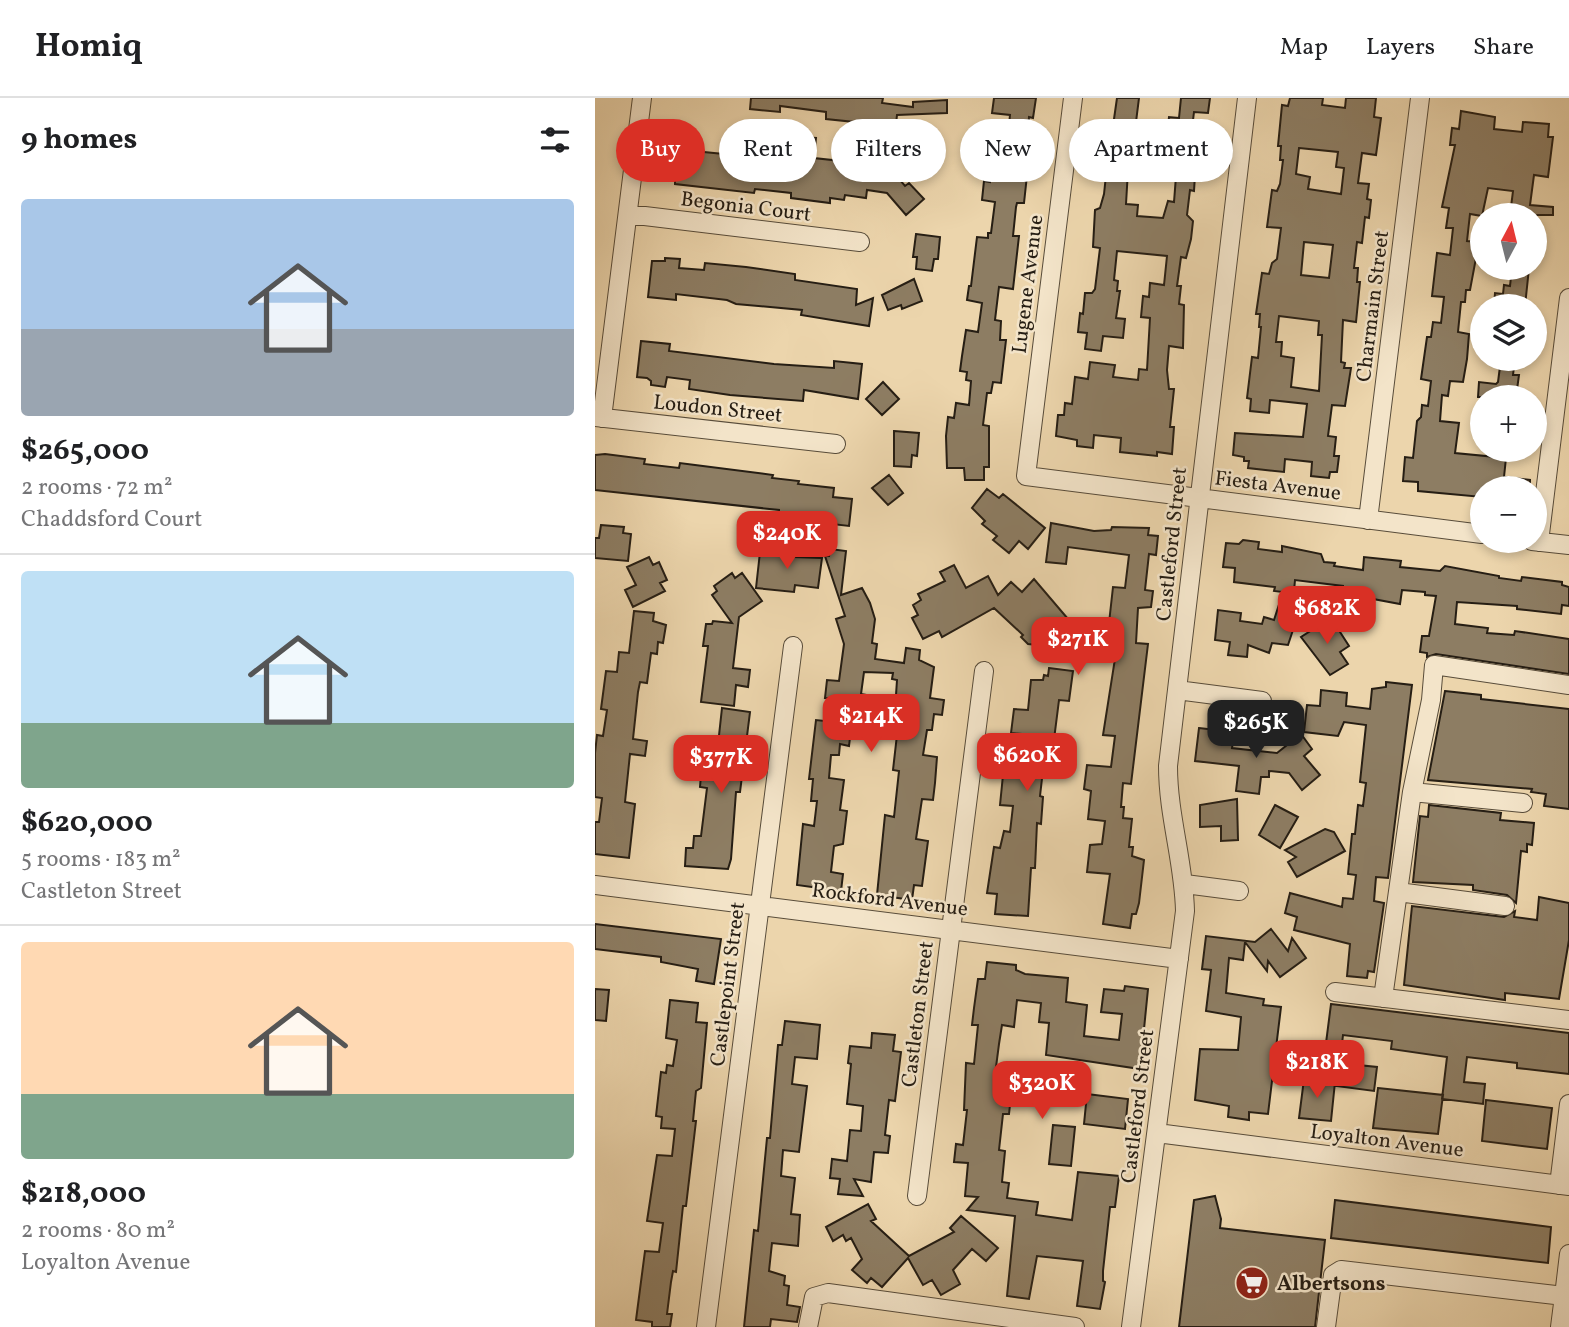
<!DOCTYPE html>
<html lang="en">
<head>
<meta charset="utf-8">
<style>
	:root { --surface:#fff; --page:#f2f2f2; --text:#202124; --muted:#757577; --line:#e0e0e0; --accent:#d93025 }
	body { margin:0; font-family:Vollkorn,serif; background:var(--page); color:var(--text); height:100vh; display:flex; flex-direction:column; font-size:26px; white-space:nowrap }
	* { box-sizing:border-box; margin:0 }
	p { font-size:23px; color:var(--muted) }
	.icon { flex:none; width:38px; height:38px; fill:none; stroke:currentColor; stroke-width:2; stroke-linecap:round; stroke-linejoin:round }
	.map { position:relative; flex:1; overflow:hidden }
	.drawer { display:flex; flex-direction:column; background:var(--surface); width:595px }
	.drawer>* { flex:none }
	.top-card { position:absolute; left:21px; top:21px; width:665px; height:63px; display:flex; gap:14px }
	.needle { width:46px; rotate:7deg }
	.tools { position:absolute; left:875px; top:105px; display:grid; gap:14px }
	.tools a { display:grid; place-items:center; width:77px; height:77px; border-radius:50%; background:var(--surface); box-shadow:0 4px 10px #0003; font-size:35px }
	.price { position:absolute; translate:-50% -60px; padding:0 16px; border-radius:14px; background:var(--accent); color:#fff; font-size:23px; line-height:46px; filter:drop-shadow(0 2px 4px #0008) }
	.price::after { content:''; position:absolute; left:50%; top:42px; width:21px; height:16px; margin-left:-10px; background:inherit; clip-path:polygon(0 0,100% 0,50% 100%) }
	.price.active { background:#222; color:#fff }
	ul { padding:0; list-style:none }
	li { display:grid; align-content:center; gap:14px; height:371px; padding:0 21px }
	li+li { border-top:2px solid var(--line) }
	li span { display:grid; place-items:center; height:217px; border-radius:7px; color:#555 }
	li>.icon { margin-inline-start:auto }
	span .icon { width:126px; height:126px; fill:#fffc; stroke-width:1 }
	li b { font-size:30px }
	h2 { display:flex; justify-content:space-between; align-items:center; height:84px; padding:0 21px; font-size:30px }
	.chip { padding:0 24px; border-radius:32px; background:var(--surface); box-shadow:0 4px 10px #0003; font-size:24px; line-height:63px }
	.chip.active { background:var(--accent); color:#fff }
	header { display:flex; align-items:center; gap:42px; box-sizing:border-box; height:98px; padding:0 35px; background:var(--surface); border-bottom:2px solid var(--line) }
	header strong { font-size:33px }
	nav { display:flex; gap:38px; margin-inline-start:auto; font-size:24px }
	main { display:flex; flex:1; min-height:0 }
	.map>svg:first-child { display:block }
	.building { fill:#8d7d63; stroke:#261e14; stroke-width:2; fill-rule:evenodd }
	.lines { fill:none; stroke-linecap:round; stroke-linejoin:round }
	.minor-casing { stroke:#584c3a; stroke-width:20 }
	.minor { stroke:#f3e4c9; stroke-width:18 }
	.labels { text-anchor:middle; stroke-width:5; stroke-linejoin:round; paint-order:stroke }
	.street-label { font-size:21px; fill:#261e14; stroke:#f3e4c9 }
	.poi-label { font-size:21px; font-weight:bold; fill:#261e14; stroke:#f3e4c9; text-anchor:start }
</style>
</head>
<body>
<header>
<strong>Homiq</strong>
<nav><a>Map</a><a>Layers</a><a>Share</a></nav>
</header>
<main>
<section class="drawer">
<h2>9 homes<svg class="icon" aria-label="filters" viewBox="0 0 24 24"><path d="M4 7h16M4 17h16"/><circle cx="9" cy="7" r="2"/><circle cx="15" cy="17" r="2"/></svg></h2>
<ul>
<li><span style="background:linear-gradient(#a9c7e8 60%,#9aa5b1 0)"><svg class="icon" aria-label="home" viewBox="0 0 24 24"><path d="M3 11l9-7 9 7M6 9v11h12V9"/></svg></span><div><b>$265,000</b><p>2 rooms · 72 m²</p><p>Chaddsford Court</p></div></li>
<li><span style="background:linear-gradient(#bfe0f5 70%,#7fa58c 0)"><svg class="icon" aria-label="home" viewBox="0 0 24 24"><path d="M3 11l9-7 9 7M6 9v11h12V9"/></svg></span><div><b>$620,000</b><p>5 rooms · 183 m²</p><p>Castleton Street</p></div></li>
<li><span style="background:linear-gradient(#ffd9b3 70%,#7fa58c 0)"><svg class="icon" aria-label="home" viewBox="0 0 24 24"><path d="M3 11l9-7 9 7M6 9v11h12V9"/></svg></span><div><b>$218,000</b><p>2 rooms · 80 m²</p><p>Loyalton Avenue</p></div></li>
</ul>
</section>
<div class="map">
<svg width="974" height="1229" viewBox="0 0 974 1229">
	<rect width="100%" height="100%" fill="#ecd5ac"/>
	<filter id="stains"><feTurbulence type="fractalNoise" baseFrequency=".00286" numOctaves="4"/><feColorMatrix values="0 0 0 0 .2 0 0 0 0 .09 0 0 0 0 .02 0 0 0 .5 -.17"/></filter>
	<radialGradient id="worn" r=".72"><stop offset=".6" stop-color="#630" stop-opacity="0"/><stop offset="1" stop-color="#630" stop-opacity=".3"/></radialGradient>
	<path class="building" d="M156,0H288L287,5L318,9V4L352,2V15L302,17L300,35L269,30V25L231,21V14L185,8V14L155,11Z
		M399,0H441L438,20L434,19L433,32L429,31L426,61L428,67L433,68L429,105H422L421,109L418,138H424L418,191L404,189L400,222L406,223L405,242H411L406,285L398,284L396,295H392L388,327L394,328V369H389V382H370L369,370H352L351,338L353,319L359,320L361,305L374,307L376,283L371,282L372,274L365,273L367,258L371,232L383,234L387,205L372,202L374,188H376L382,139L393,140V135H396L400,104L387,102L389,83L395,84L399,46L412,48L415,17L397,15Z
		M522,0H544L541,24L549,25L546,53L570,56L574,19L584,20L586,0H615L613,15L599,14L596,39L609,40L605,78L600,77L599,93L595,92L592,117L598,123L596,141L591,160L586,159L582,188H586L584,206L589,207L588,250L574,248L572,272L574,291H579L575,329H579L577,356L562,354V358L525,354L526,340L499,337L498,350L482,348V342L461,338L463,317H469L470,305L477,306L480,279L493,281L495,264L520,267L518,279L543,282L544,271L552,272L555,220L546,219L548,198L554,199L555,185L569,187L572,158L522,153L519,182L523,183L522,193H525L521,220L530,221L528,240L508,238L506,253L490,251L492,235L483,234L485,215L488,216L490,195H497L500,191L505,150L498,149L500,112L505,110L509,96L512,68L506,65L508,49L511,27L518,28ZM533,72L581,78L579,104L573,103L568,120L542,118L543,107L531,106Z
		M695,0H728L727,7L750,10L751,0H781L779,19L786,20L781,57L767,55L763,85L774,86L772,101L776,102L774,120L770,119L767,145L762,144L759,170H763L762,184H765L761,224L748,222L746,264L750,265L749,270H756L750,308L737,307L733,338L741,339L739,358H744L742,374H735L734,380L716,378L717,364L690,361L689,374L653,370L654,363H649V359L638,357L640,335L708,339L712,306L675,302L674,315L655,313L656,301L652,300L657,259L663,260L666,229H664L665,216H661L667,175L674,176L677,165L682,161L686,130L672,129L677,92L682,93L685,86L688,62H685L686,48H683L687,7L693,8ZM704,50L743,54L741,69L749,70L746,96L713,91L715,79L701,76ZM709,144L738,147L734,180L706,177ZM684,218L724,223L723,237H727L724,293L696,289L699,260L686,258L687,244H681Z
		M866,13L900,19L899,31L927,34L928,24L954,26L953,39H958L953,79L939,77L935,107L958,109V117H915L918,93L893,90L887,118L875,116L872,143L884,144L875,192H871L870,204H866L863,234L874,236L872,261L868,284L855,283L853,298L847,297L845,323L864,325L860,355L911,360L909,379L935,382V390H887V399L823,393V384L808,383L810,359L818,360L822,323L826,319L827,307L833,308L836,283L826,281L832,239H836L838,224L846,225L849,199L837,198L842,155L855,157L858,130H851L854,110L847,109L860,47H855L857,30L864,31Z
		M207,39L221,40L219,60L293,68L310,88L314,85L329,101L311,117L292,95L272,92L271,100L250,97L249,102L235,100V105L196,100V95L160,91L159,95L80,86V81L67,79L71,41L100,44L99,53L149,58L153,44L191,49L192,41L207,43Z
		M321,136L345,139L343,161H339L337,173L321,171L322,159H318Z
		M70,160L85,161L84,170L109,172L110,165L151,169L200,176V182L262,191L261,207L278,200L274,228L206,217L207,212L141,206L132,202L81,196V202L53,199L57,163H70Z
		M917,170H934L930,208H899L900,195L908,196L909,187L915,188Z
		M319,181L327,203L307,211L306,207L293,212L287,197Z
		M46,243L75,246L74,253L179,266L239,270V263L267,266L263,301L209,292L208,303L135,297L94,291L95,282L72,279L70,289L56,287V283L52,280L42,279Z
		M906,261H920L918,277H924L921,299H883L884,284L901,286L903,284Z
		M288,284L304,301L287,317L271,301Z
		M299,333L324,335L322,358L317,357L316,369L299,368Z
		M10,356L50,361L49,366L84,370L85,365L100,367L178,377L177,380L204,383L203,386L239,390L238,399L257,401L254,428L219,424L220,419L184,415V412L0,392V357Z
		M294,377L308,395L293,407L277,390Z
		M392,391L404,400L408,396L450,430L433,451L424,443L414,455L398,442L402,438L387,426L390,423L377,410Z
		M456,425L499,433L516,432L517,429L554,430L553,437L563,438L561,457L554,456L550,492L558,493L556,509L543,510L541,545L553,546L536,686L528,685L526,709H529L528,720L537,721L534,749H538L537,758L549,762L544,805L541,816H537L535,830L508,826L515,776L492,774L495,747L507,746L510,723L493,721L496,693L489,691L492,667L516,669L520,638L508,637L522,548L486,544L485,551L433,546L426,539L428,537L399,510L347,539L344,533L328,541L317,520L323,517L318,507L326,502L323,496L350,483L345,474L359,467L371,490L393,478L403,497L416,484L427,494L439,481L473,521L514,525L518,489L530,490L534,457L473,449L471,466L451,464Z
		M6,427L29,429L28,435L36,436L33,463L0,460V440H4Z
		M648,442L664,444L663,451L687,454V448L726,456L729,464L740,465L739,468L768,472L769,459L806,463L805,469L845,473L850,468L904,478V480L926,483L927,479L967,484V487L974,489V508L967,507L966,516L922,511V508L862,504L860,526L893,530L892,535L919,537L920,533L974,541V576L841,556L832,559V555L825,554L827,538H834L841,498L830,497V494L807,492L805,506L762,498L761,505L747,504L748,488L700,482L697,515L703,517L693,547L677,545L674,555L653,547L652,559L633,557L635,544L620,542L623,512L646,515L645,523L667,526L669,519L679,522L688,494L679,493L680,489L639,484L640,470L628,469L631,445L644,446Z
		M175,449L200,451L199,459L227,460L223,490L200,487L199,494L161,490L165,454L175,455Z
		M235,451L251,453L246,497L267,490L275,505L280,521L277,545L282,546L280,561L309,565L311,550L325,552L324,562L339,569L335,600L349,602L347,617L339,616L337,632H332L328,657L342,659L340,685L338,702L327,701L321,741L333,743L327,788L319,787L317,802L282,797L290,717L299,719L304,673L298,672L303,628L299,627L302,582L297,581L298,575L269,574L266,596L272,597L270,616L264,615L263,624L257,623L254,648L245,646L244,657H236L234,680L249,682L245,712L252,713L248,746L239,748L236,774L248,776L246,793L202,787L208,726L219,728L222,703H216L218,681H214L221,622L239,624L242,601L230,600L232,582L244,583L249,546L241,521L250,518L230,458H234Z
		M54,459L58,467L64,464L72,482L65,485L70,493L38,509L30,492L41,487L32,469Z
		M137,475L140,480L147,475L167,503L144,519L138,570L155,572L153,589L141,587L139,608L106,604L113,548H108L111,526H117L118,523L137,525L117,497L122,493L119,488Z
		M39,513L59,515L58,523L71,527L68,545L63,544L62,556L56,555L52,585L45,584L43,594L38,641L52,643L50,658L35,656L30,704L40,706L34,760L0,756V724H4L7,700L0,699V655L2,637L8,638L12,612L6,611L11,573L22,574L24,554L34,555Z
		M736,520L754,548L745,554L753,566L735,577L706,539Z
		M454,570L478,573L474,603L464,602L455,673L448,672L445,698L448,699L446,726L442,725L440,770H436L433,818L400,816L402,796L392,795L399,749L405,750L409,733L415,734L418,708L405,707L409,667L420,668L423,664L426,636L416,635L419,611L433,612L436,582H448L449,577L453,578Z
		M791,584L817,587L793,780L781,779L779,803L789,805L779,874L773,873L772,880L752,878L755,846L699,832L702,819L690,815L695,795L747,809L748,800L758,801L761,777L753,776L757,736H760L763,707L768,708L771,685L765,684L771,627L749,624L743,638L709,634L712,607L725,608L726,592L752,595L751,608L775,611L777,591L791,589Z
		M850,593L886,597V601L974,611V711L949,708L951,696L936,694L937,691L833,682Z
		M127,610L155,614L145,694H141L136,761L133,771L90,768L91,750H98L99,738H106L112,690L105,689L106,677H111L112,668L119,669L121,665Z
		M604,630L630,633L629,637L639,638L637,650L682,655L706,636L717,651L709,658L725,677L707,692L694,675L674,673V679H666L664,696L641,693L644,668L600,663Z
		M642,701L643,742L626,743V728L605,729V707Z
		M680,707L703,719L685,750L664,737Z
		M834,707L906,715L905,722L939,725L937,747L932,746V754L926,753L921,805L912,797L878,792V787L818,784L825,718L833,719Z
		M730,731L739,734L750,753L702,779L693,764L701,759L690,752Z
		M944,799L974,805V842L964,901L910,895V902L809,887L817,808L909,819L920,813L919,819L942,822Z
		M0,826L126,841L119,886L101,883L103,871L66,864V859L0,851Z
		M676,831L693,853L697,840L711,860L685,879L673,863L672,873L650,844L648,862L634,860L631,895L669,901L668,907L686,909L673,1016L654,1014V1022L633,1019L634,1008L600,1002L605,951L643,952L646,919L611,913L616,872L607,871L611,838L660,844Z
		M392,864L421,867V872L430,876L473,880L471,904L492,907L489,938L524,942L527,916L506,914L509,891L529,893L530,888L553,891L545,971L451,957L454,925L444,924L446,905L422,902L419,929L407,927L404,946L401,969L419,971L414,1016H408L404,1052L410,1053L407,1084L414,1085L412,1100L443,1104L441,1117L477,1122L483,1074L524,1078L520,1109H515L508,1173V1183L510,1184L505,1211L482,1208L488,1163L442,1158L434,1201L412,1198L420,1118L372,1112L383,1099L370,1098L373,1065L359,1064L361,1046L368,1047L372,1012H369L371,965L379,966L383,927H377L379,910L383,881H390Z
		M0,891L14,892L11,923L0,922Z
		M75,902L103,905L101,924L112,925L106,990L101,993L98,1023H101L91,1108H88L81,1174L78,1173L76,1184L72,1216H77L75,1229H57V1224L41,1222L50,1153L64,1154L68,1125L52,1123L62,1057L77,1058L80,1031L66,1030L67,1019L61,1018L66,974L71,975L72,967L78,968L82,942L71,940Z
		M736,906L974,935V976L922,970V965L872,959L869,984L890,986L888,1006L847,1001L852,959L796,951L797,943L748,937L747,946L731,945Z
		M190,923L225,927L222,961L200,959L197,986L212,988L204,1054L188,1052L186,1078L200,1080L196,1116L205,1117L203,1148L177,1145L174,1173L190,1178L189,1187L194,1188L192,1207L205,1209L202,1224L176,1221L175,1229H149L159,1132L163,1133L172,1040H175L183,947H187Z
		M277,935L300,937L298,953L306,954L300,1003L294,1002L290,1037L295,1038L293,1055L279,1054L276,1084L259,1081L268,1098L243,1096L245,1081L235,1080L237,1061L252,1063L255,1032L266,1033L268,1008L252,1006L256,966L253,965L255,948L276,950Z
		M743,965L782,969L779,993L741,988Z
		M709,981L740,984L736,1023L704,1020Z
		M783,990L848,997L843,1036L778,1030Z
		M492,996L533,1001L530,1031L489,1026Z
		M891,1002L957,1010L952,1051L887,1043Z
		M458,1027L480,1029L476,1068L454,1066Z
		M620,1098L626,1121L625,1130L730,1142L720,1229H584L599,1102Z
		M740,1102L956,1129L953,1165L736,1140Z
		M273,1106L281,1121L276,1123L314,1158L359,1134L355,1130L366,1118L403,1150L391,1163L377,1151L358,1172L365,1186L346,1197L337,1182L328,1187L313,1160L287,1189L276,1180L272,1185L257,1172L267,1161L256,1140L251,1143L248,1137L238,1143L231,1129Z"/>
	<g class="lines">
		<defs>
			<path id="minor" d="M478,0L431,378L887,436
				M33,116L265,144
				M0,319L241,346
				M7,320L47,0
				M773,422L825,0
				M937,443L974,447
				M944,444L974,200
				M582,592L667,603
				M817,694L928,705
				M590,786L644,793
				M0,787L584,861
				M803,794L910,808
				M740,894L974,922
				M788,900L817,694L836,602L839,567L974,587
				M562,1035L974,1088
				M964,1087L974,1006
				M322,1098L389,573
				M969,1198L974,1156
				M111,1229L198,548
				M213,1229L219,1199L233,1195L480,1229
				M536,1229L590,813C589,764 573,718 573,668L652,0
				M731,1229L738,1177L746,1172L969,1198L965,1229"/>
		</defs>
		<use href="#minor" class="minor-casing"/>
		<use href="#minor" class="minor"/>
	</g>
	<defs>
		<symbol id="supermarket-disc" viewBox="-11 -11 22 22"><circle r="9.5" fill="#8f2418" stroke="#f3e4c9"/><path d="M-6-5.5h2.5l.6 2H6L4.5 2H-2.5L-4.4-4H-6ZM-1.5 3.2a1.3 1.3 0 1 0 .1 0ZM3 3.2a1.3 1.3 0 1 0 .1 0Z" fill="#fff"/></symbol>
	</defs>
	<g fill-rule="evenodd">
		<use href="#supermarket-disc" x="638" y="1166" width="38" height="38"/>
	</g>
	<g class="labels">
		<g class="street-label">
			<text transform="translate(151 108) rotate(7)" y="7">Begonia Court</text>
			<text transform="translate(432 186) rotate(-83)" y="7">Lugene Avenue</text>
			<text transform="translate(777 208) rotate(-83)" y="7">Charmain Street</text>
			<text transform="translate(123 310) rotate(6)" y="7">Loudon Street</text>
			<text transform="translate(683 387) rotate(7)" y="7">Fiesta Avenue</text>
			<text transform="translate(576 446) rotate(-84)" y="7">Castleford Street</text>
			<text transform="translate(295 801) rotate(7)" y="7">Rockford Avenue</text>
			<text transform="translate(132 886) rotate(-83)" y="7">Castlepoint Street</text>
			<text transform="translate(322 916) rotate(-83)" y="7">Castleton Street</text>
			<text transform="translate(542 1008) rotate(-83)" y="7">Castleford Street</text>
			<text transform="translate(792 1042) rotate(7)" y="7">Loyalton Avenue</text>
		</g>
		<g class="poi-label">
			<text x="682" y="1192">Albertsons</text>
		</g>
	</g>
	<rect width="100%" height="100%" filter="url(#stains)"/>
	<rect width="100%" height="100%" fill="url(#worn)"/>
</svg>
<div class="tools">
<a><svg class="needle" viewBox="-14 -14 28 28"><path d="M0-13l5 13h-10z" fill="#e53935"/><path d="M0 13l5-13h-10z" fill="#757577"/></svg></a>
<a><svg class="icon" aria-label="layers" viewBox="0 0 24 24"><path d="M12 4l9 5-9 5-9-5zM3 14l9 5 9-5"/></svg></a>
<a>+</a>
<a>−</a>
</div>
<b class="price" style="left:192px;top:473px">$240K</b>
<b class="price" style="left:732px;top:548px">$682K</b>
<b class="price" style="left:483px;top:579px">$271K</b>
<b class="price" style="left:276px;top:656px">$214K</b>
<b class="price active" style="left:661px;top:662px">$265K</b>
<b class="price" style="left:432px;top:695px">$620K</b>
<b class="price" style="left:126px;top:697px">$377K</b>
<b class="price" style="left:722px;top:1002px">$218K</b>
<b class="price" style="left:447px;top:1023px">$320K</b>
<div class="top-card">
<a class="chip active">Buy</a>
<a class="chip">Rent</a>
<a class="chip">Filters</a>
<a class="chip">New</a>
<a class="chip">Apartment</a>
</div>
</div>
</main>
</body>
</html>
